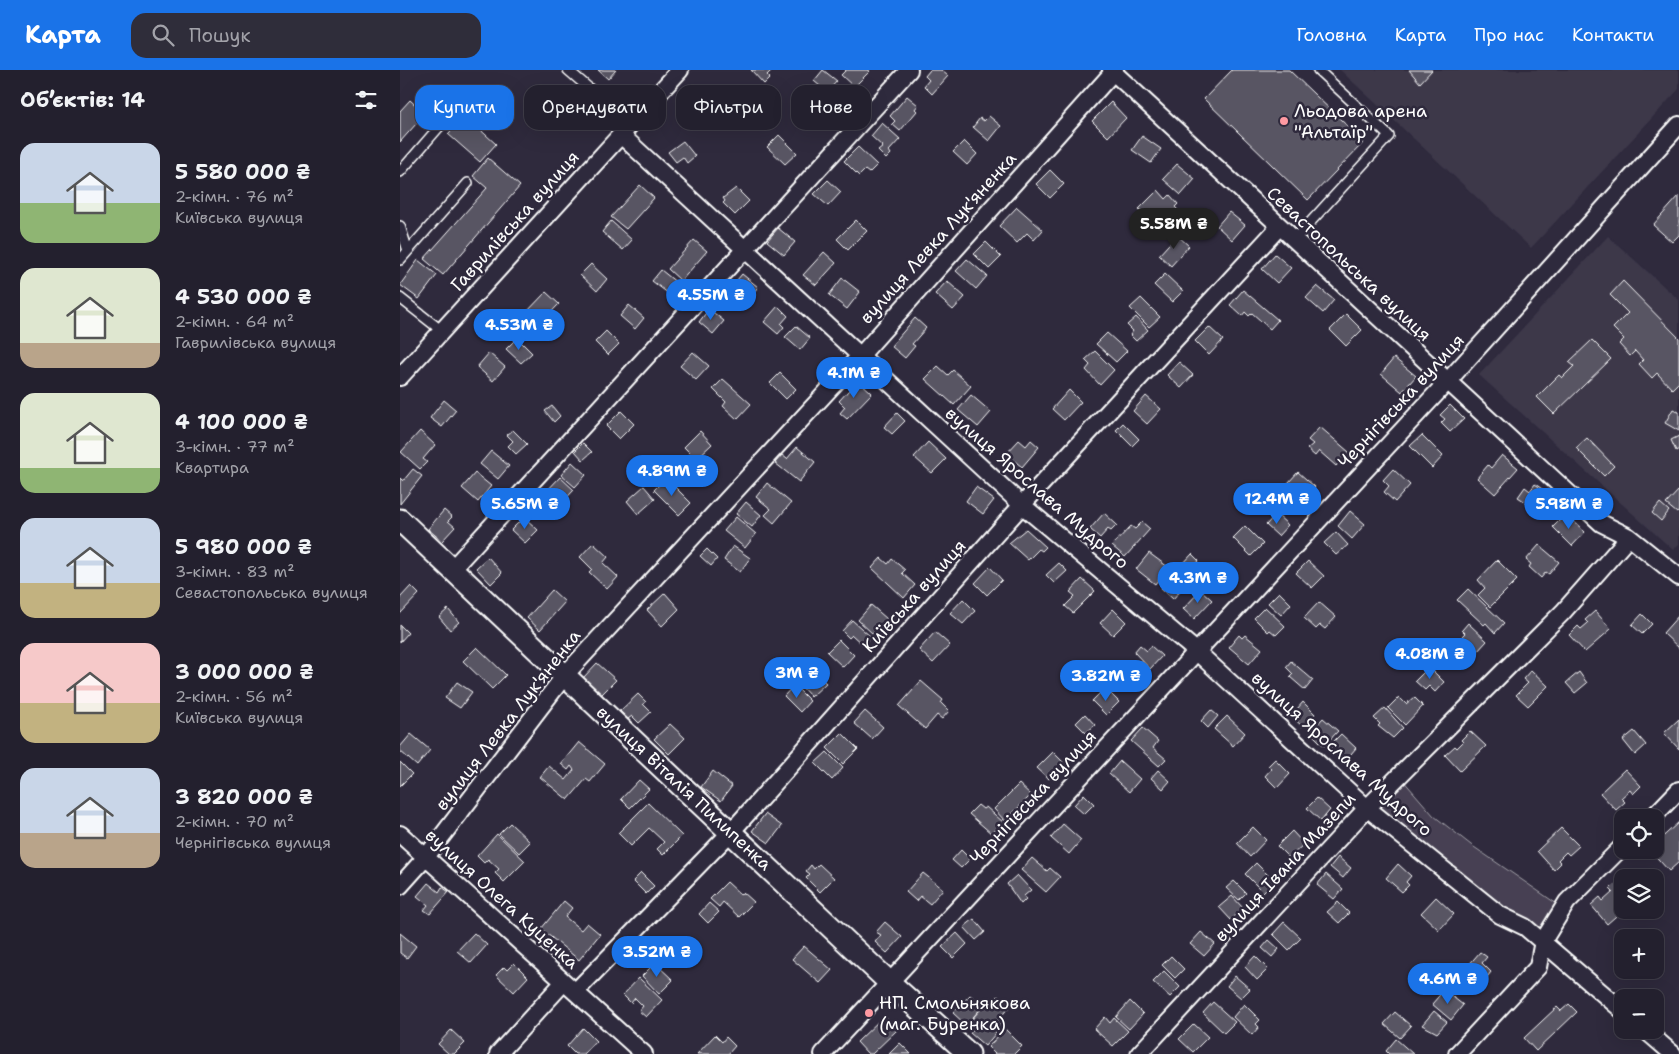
<!DOCTYPE html>
<html lang="uk">
<head>
<meta charset="utf-8">
<style>
	:root { --surface:#23202e; --page:#2f2d3a; --text:#f1f3f6; --muted:#a3a3aa; --line:#403e4a; --accent:#1a73e8 }
	body { margin:0; font-family:"Shantell Sans",sans-serif; background:var(--page); color:var(--text); height:100vh; display:flex; flex-direction:column; font-size:19px; white-space:nowrap }
	* { box-sizing:border-box; margin:0 }
	p { font-size:16px; color:var(--muted) }
	.icon { flex:none; width:28px; height:28px; fill:none; stroke:currentColor; stroke-width:2; stroke-linecap:round; stroke-linejoin:round }
	.map { position:relative; flex:1; overflow:hidden }
	.details { display:flex; flex-direction:column; background:var(--surface); width:400px }
	.details>* { flex:none }
	.banner { position:absolute; left:15px; top:15px; width:475px; height:45px; display:flex; gap:10px }
	.controls { position:absolute; left:1214px; top:739px; display:grid; gap:10px }
	.controls a { display:grid; place-items:center; width:50px; height:50px; border-radius:10px; background:var(--surface); box-shadow:0 5px 20px #0002,0 0 0 1px var(--line); font-size:25px }
	.price { position:absolute; translate:-50% -42px; padding:0 11px; border-radius:18px; background:var(--accent); color:#fff; font-size:16px; line-height:32px; filter:drop-shadow(0 1px 2px #0008) }
	.price::after { content:''; position:absolute; left:50%; top:30px; width:15px; height:11px; margin-left:-8px; background:inherit; clip-path:polygon(0 0,100% 0,50% 100%) }
	.price.active { background:#222; color:#fff }
	ul { padding:0; list-style:none }
	li { display:flex; align-items:center; gap:15px; height:125px; padding:0 20px }
	li span { display:grid; place-items:center; flex:none; width:140px; height:100px; border-radius:15px; color:#555 }
	li>.icon { margin-inline-start:auto }
	span .icon { width:60px; height:60px; fill:#fffc; stroke-width:1 }
	li b { font-size:21px }
	h2 { display:flex; justify-content:space-between; align-items:center; height:60px; padding:0 20px; font-size:21px }
	.tag { padding:0 18px; border-radius:15px; background:var(--surface); box-shadow:0 5px 20px #0002,0 0 0 1px var(--line); font-size:18px; line-height:45px }
	.tag.active { background:var(--accent); color:#fff }
	header { display:flex; align-items:center; gap:30px; box-sizing:border-box; height:70px; padding:0 25px; background:var(--accent); color:#fff }
	header strong { font-size:24px }
	nav { display:flex; gap:28px; margin-inline-start:auto; font-size:18px }
	.search { width:350px; height:45px; background:var(--page); display:flex; align-items:center; gap:12px; box-sizing:border-box; padding:0 18px; border-radius:15px; color:var(--muted); font-size:19px }
	main { display:flex; flex:1; min-height:0 }
	.map>svg:first-child { display:block }
	.built { fill:#3c3749; fill-rule:evenodd }
	.green { fill:#464152; stroke:#a2a0a8 }
	.building { fill:#595564; stroke:#fff }
	.lines { fill:none; stroke-linecap:round; stroke-linejoin:round }
	.service-casing { stroke:#fff; stroke-width:12 }
	.minor-casing { stroke:#fff; stroke-width:20 }
	.tertiary-casing { stroke:#fff; stroke-width:25 }
	.service { stroke:#2f2a3d; stroke-width:9 }
	.minor { stroke:#2f2a3d; stroke-width:16 }
	.tertiary { stroke:#2f2a3d; stroke-width:21 }
	.poi-dot { fill:#ff9aa2; stroke:#2f2a3d; stroke-width:2 }
	.labels { text-anchor:middle; stroke-width:5; stroke-linejoin:round; paint-order:stroke }
	.poi-label { font-size:18px; fill:#fff; stroke:#2f2a3d; text-anchor:start }
	.street-label { font-size:18px; fill:#fff; stroke:#2f2a3d }
</style>
</head>
<body>
<header>
<strong>Карта</strong>
<div class="search"><svg class="icon" aria-label="search" viewBox="0 0 24 24"><circle cx="10" cy="10" r="6"/><path d="M15 15l6 6"/></svg>Пошук</div>
<nav><a>Головна</a><a>Карта</a><a>Про нас</a><a>Контакти</a></nav>
</header>
<main>
<section class="details">
<h2>Об’єктів: 14<svg class="icon" aria-label="filters" viewBox="0 0 24 24"><path d="M4 7h16M4 17h16"/><circle cx="9" cy="7" r="2"/><circle cx="15" cy="17" r="2"/></svg></h2>
<ul>
<li><span style="background:linear-gradient(#c9d6e8 60%,#8fb573 0)"><svg class="icon" aria-label="home" viewBox="0 0 24 24"><path d="M3 11l9-7 9 7M6 9v11h12V9"/></svg></span><div><b>5 580 000 ₴</b><p>2-кімн. · 76 m²</p><p>Київська вулиця</p></div></li>
<li><span style="background:linear-gradient(#dfe7d0 75%,#b9a48a 0)"><svg class="icon" aria-label="home" viewBox="0 0 24 24"><path d="M3 11l9-7 9 7M6 9v11h12V9"/></svg></span><div><b>4 530 000 ₴</b><p>2-кімн. · 64 m²</p><p>Гаврилівська вулиця</p></div></li>
<li><span style="background:linear-gradient(#dfe7d0 75%,#8fb573 0)"><svg class="icon" aria-label="home" viewBox="0 0 24 24"><path d="M3 11l9-7 9 7M6 9v11h12V9"/></svg></span><div><b>4 100 000 ₴</b><p>3-кімн. · 77 m²</p><p>Квартира</p></div></li>
<li><span style="background:linear-gradient(#c9d6e8 65%,#c2b280 0)"><svg class="icon" aria-label="home" viewBox="0 0 24 24"><path d="M3 11l9-7 9 7M6 9v11h12V9"/></svg></span><div><b>5 980 000 ₴</b><p>3-кімн. · 83 m²</p><p>Севастопольська вулиця</p></div></li>
<li><span style="background:linear-gradient(#f6c9c9 60%,#c2b280 0)"><svg class="icon" aria-label="home" viewBox="0 0 24 24"><path d="M3 11l9-7 9 7M6 9v11h12V9"/></svg></span><div><b>3 000 000 ₴</b><p>2-кімн. · 56 m²</p><p>Київська вулиця</p></div></li>
<li><span style="background:linear-gradient(#c9d6e8 65%,#b9a48a 0)"><svg class="icon" aria-label="home" viewBox="0 0 24 24"><path d="M3 11l9-7 9 7M6 9v11h12V9"/></svg></span><div><b>3 820 000 ₴</b><p>2-кімн. · 70 m²</p><p>Чернігівська вулиця</p></div></li>
</ul>
</section>
<div class="map">
<svg width="1279" height="984" viewBox="0 0 1279 984">
	<rect width="100%" height="100%" fill="#2f2a3d"/>
	<filter id="ink" filterUnits="userSpaceOnUse"><feTurbulence type="fractalNoise" baseFrequency=".02" numOctaves="2"/><feDisplacementMap in="SourceGraphic" scale="10" xChannelSelector="R" yChannelSelector="G"/><feConvolveMatrix kernelMatrix="1 2 1 2 8 2 1 2 1" color-interpolation-filters="sRGB"/></filter>
	<g filter="url(#ink)">
		<path class="built" d="M940,0H1279V19L1131,178Z
			M1208,166L1279,230V268L1223,212L1210,225L1228,243L1213,258L1224,269L1219,274L1230,286L1235,281L1243,290L1239,294L1252,308L1257,303L1272,318L1279,312V342L1273,339L1265,353L1279,361V366L1271,370L1276,380L1279,379V420L1267,434L1277,443L1279,441V474L1273,480L1079,305ZM1192,270L1211,289L1154,344L1162,308L1174,296L1170,291ZM1177,378L1214,396L1203,406ZM1260,433L1269,442L1261,451L1252,443Z"/>
		<path class="green" d="M1002,709L1034,746L1071,775L1157,834L1148,847L1143,864L1103,841L973,737Z"/>
		<path class="building" d="M198,0H216L208,9Z
			M351,0H372L367,5L370,8L364,14Z
			M423,0L437,11L427,22L414,11Z
			M446,0H468L470,1L454,17L441,5Z
			M530,0H541L548,6L532,24L524,16L529,10L525,6Z
			M832,0H889L964,72L908,130L804,29Z
			M1009,0H1032L1020,13Z
			M329,19L343,31L326,50L324,48L318,56L290,31L300,20L315,33Z
			M507,26L518,35L515,39L517,41L500,61L492,54L495,51L490,46Z
			M10,30L25,44L0,72V41Z
			M417,32L431,46L417,60L403,46Z
			M711,32L726,48L708,67L692,51Z
			M65,46L96,74L80,92L48,64Z
			M589,46L601,56L589,71L573,57L580,48L584,51Z
			M482,53L500,69L489,81L491,84L486,89L478,81L483,77L471,66Z
			M379,65L397,83L385,94L367,77Z
			M742,66L761,79L751,93L732,80Z
			M283,71L295,86L287,93L283,87L276,92L268,82Z
			M564,71L577,84L567,95L553,82Z
			M458,77L477,95L469,103L465,100L459,106L444,91Z
			M88,88L120,116L43,205L24,189L87,118L73,106Z
			M777,94L795,109L781,125L763,109Z
			M650,100L664,114L650,128L636,114Z
			M428,110L441,122L428,136L414,124Z
			M240,115L254,128L226,159L211,147Z
			M336,118L349,131L335,145L323,133L325,131L323,128Z
			M758,120L766,129L770,125L778,134L775,137L781,143L762,162L739,139Z
			M1279,126V165L1272,172L1253,155Z
			M617,137L643,160L634,170L627,163L617,173L599,156Z
			M829,142L845,155L832,170L817,156Z
			M456,150L467,161L448,180L437,169Z
			M211,151L232,170L223,180L202,162Z
			M378,158L395,172L384,185L367,171Z
			M777,165L789,176L771,196L759,185Z
			M294,170L307,181L281,211L268,199Z
			M586,172L601,187L589,199L574,184Z
			M424,182L436,193L416,215L403,205Z
			M875,184L891,198L877,213L862,199Z
			M567,189L587,206L576,219L556,201Z
			M18,190L37,205L19,229L0,215Z
			M191,194L207,209L197,221L180,205Z
			M261,200L277,213L269,224L252,211Z
			M342,204L358,217L342,236L326,223Z
			M765,204L783,221L772,232L754,215Z
			M442,208L460,222L447,239L429,225Z
			M547,211L565,227L553,240L535,224Z
			M1223,211L1279,268V312L1272,319L1257,303L1252,308L1239,294L1243,290L1235,281L1230,286L1219,274L1224,269L1213,258L1228,243L1210,225Z
			M917,216L934,230L923,243L906,228Z
			M843,220L878,250L870,259L852,243L849,246L845,242L842,246L830,235Z
			M146,222L159,234L136,258L123,246Z
			M741,228L760,247L749,257L730,238Z
			M229,235L244,248L235,259L220,246Z
			M378,236L388,246L381,254L384,257L378,264L364,252Z
			M309,239L324,251L313,264L299,252Z
			M946,244L962,260L946,276L930,260Z
			M736,247L748,260L736,271L730,265L733,261L727,255Z
			M515,248L526,258L512,274L515,276L505,288L491,276Z
			M396,256L410,268L400,280L385,267Z
			M809,257L823,270L809,285L795,271Z
			M206,261L219,274L208,285L195,272Z
			M707,263L727,281L716,292L696,274Z
			M117,268L132,283L121,293L106,279Z
			M1192,270L1211,289L1154,344L1137,327L1159,305L1162,308L1174,296L1169,292Z
			M695,281L714,300L700,315L686,300L690,295L685,290Z
			M293,282L309,296L296,310L280,296Z
			M89,283L105,297L93,311L77,297Z
			M994,288L1016,306L1002,322L981,304Z
			M779,292L793,305L781,318L767,305Z
			M538,296L548,305L553,300L571,316L554,335L525,309Z
			M380,303L396,319L386,329L370,313Z
			M323,309L351,334L337,349L323,336L326,332L313,319Z
			M458,310L472,323L447,349L440,343L445,337L439,331Z
			M669,320L681,332L664,350L652,339Z
			M571,325L591,342L578,357L558,340Z
			M746,326L761,339L747,354L733,341Z
			M44,330L56,340L42,357L30,348Z
			M1050,335L1064,349L1050,362L1041,353L1045,349L1040,345Z
			M152,336L160,346L154,352L145,341Z
			M1273,339L1279,342V361L1265,353Z
			M221,341L234,354L219,369L206,356Z
			M497,343L505,351L492,364L484,357Z
			M723,353L739,369L732,376L716,360Z
			M920,357L949,382L936,396L919,381L915,386L907,379L913,374L908,370Z
			M113,360L127,374L116,384L108,376L113,371L107,365Z
			M20,361L35,375L23,389L27,392L20,399L1,382Z
			M300,361L312,374L296,389L284,377Z
			M1022,365L1043,386L1032,398L1010,376Z
			M1279,366V379L1276,381L1271,370Z
			M1187,368L1214,396L1204,406L1176,378Z
			M619,370L626,376L631,370L639,377L622,397L606,384Z
			M528,372L546,389L532,403L514,387Z
			M183,373L192,382L183,390L175,381Z
			M397,377L415,392L399,412L375,393L382,385L387,389Z
			M91,381L109,396L98,409L80,394Z
			M1102,385L1118,398L1095,424L1077,408L1088,395L1091,398Z
			M172,392L186,405L175,417L161,405Z
			M13,399L22,406L0,434V408L3,411Z
			M993,399L1010,415L995,432L984,422L989,416L983,410Z
			M898,402L915,417L895,439L878,424Z
			M75,403L91,416L78,432L62,418Z
			M160,407L174,420L158,437L144,424Z
			M266,408L291,433L279,445L254,420Z
			M367,413L391,433L374,453L365,445L371,439L356,427Z
			M1135,414L1145,421L1133,437L1118,427L1125,417L1130,421Z
			M244,416L255,429L238,444L227,431Z
			M576,417L594,430L583,444L566,431Z
			M1279,420V441L1277,443L1266,434Z
			M346,432L361,445L352,457L336,444Z
			M1260,433L1269,441L1261,451L1252,443Z
			M44,440L52,447L48,451L55,457L42,471L28,459Z
			M950,441L965,454L952,469L938,456Z
			M704,443L717,455L711,461L708,459L700,468L690,459Z
			M876,444L888,455L878,466L866,455Z
			M1166,444L1185,462L1172,476L1153,457Z
			M124,447L138,460L125,473L111,460Z
			M336,447L356,464L345,478L324,461Z
			M742,452L750,459L725,487L712,476L731,456L735,459Z
			M845,456L863,474L851,486L833,468Z
			M626,459L646,477L642,481L639,479L628,490L609,473Z
			M936,462L948,475L936,485L924,473Z
			M193,473L208,487L203,493L218,507L207,519L189,502L192,499L180,487Z
			M1139,475L1159,492L1149,504L1146,502L1141,508L1129,497L1131,494L1126,490Z
			M333,476L350,488L340,502L324,490Z
			M307,479L317,489L311,496L300,486Z
			M749,483L768,497L755,514L736,499Z
			M792,484L799,491L781,511L785,515L773,529L761,518Z
			M88,487L102,503L91,514L76,498Z
			M481,488L488,494L492,489L505,500L502,503L515,515L504,528L472,498Z
			M1097,490L1117,510L1090,537L1078,525L1085,518L1078,510Z
			M908,491L924,506L912,518L896,503Z
			M659,493L667,501L654,513L646,505Z
			M590,497L602,510L587,525L575,513Z
			M682,509L695,521L673,543L665,536L675,526L670,522Z
			M11,516L19,524L0,544V528Z
			M1068,519L1104,553L1095,563L1086,553L1084,555L1057,530Z
			M152,520L165,532L140,560L127,548Z
			M801,520L812,530L794,549L783,539Z
			M879,522L891,534L881,545L868,533Z
			M265,523L279,539L262,556L247,540Z
			M563,529L575,541L563,554L550,543Z
			M919,532L936,547L925,559L920,555L916,559L904,548Z
			M471,535L487,549L473,564L458,550Z
			M865,537L885,556L876,565L870,560L868,562L854,548Z
			M48,539L59,552L50,560L39,547Z
			M713,539L726,552L713,565L700,553Z
			M1195,541L1211,559L1185,582L1169,565L1178,556L1181,559L1188,553L1185,550Z
			M1242,544L1252,554L1242,564L1232,555Z
			M1279,545V578L1263,563Z
			M452,550L471,567L463,575L452,565L449,568L442,561Z
			M1068,553L1087,571L1076,583L1060,568L1065,563L1062,560Z
			M0,555L8,563L0,572Z
			M535,562L550,575L533,593L519,580Z
			M839,565L842,568L845,565L862,579L849,594L829,577Z
			M439,570L454,585L443,597L427,582Z
			M1060,571L1075,585L1061,598L1047,584Z
			M740,575L747,581L751,576L762,586L750,599L734,582Z
			M77,577L106,605L92,619L63,591Z
			M891,591L913,610L905,620L890,607L893,604L886,597Z
			M197,593L216,610L201,625L183,608Z
			M1029,597L1044,612L1035,622L1029,616L1025,620L1015,611Z
			M1131,600L1148,616L1128,636L1116,625L1128,613L1123,609Z
			M413,601L426,613L411,627L397,612L403,606L405,609Z
			M1179,602L1187,613L1175,623L1166,613Z
			M521,611L543,630L541,633L549,641L542,649L537,645L525,659L499,636Z
			M57,612L72,622L60,638L45,628Z
			M394,615L410,631L400,642L384,626Z
			M705,618L719,632L706,645L692,631Z
			M238,624L246,632L243,634L251,642L239,653L232,646L228,649L220,641Z
			M999,627L1006,634L1014,627L1023,636L1005,655L988,638Z
			M903,632L915,644L903,657L891,646Z
			M985,638L1003,658L993,668L978,656L980,654L974,648Z
			M811,640L818,646L808,658L801,651Z
			M465,641L483,657L472,669L454,653Z
			M685,644L695,655L686,663L676,653Z
			M827,646L845,663L833,676L814,659Z
			M923,648L938,661L924,676L910,662Z
			M1279,649V679L1264,663Z
			M270,654L285,668L269,684L254,669Z
			M743,658L758,671L753,678L766,689L759,696L731,671Z
			M1070,661L1086,676L1060,701L1045,685L1055,676L1057,678L1063,672L1061,670Z
			M1234,661L1246,675L1235,685L1223,670Z
			M442,663L458,679L443,694L427,678Z
			M11,664L30,680L17,696L0,681V677Z
			M941,664L956,678L945,691L929,676Z
			M179,672L205,694L190,712L186,709L168,730L140,707L149,696L166,710L174,700L171,696L168,700L161,694Z
			M427,682L443,698L432,710L415,693Z
			M653,682L664,693L649,709L637,698Z
			M875,689L890,704L877,718L865,706L871,699L868,696Z
			M720,691L740,709L729,722L709,704Z
			M0,692L12,704L0,716Z
			M1225,699L1241,716L1233,724L1230,720L1221,728L1225,732L1216,740L1200,723Z
			M758,700L770,711L763,719L751,708Z
			M313,701L332,716L321,731L301,717Z
			M239,710L249,719L230,738L221,729Z
			M619,714L631,725L605,751L594,739Z
			M684,724L694,734L684,744L674,735Z
			M917,728L930,740L921,751L907,738Z
			M248,733L282,766L263,785L257,779L264,772L249,758L231,776L218,763Z
			M578,735L583,739L586,737L603,752L592,764L569,744Z
			M365,744L382,756L369,773L352,761Z
			M1279,752V792L1269,801L1250,780H1255V774Z
			M110,753L130,772L119,783L99,764Z
			M663,754L681,770L669,784L651,768Z
			M853,757L866,770L850,787L837,773Z
			M1161,758L1179,776L1169,785L1166,782L1158,790L1161,793L1154,800L1137,781Z
			M892,761L904,774L889,788L877,776Z
			M97,764L125,791L104,812L95,803L99,799L88,789L84,793L77,786Z
			M561,780L570,789L561,798L552,790Z
			M938,787L951,798L943,808L930,797Z
			M632,788L647,801L650,798L660,807L646,822L621,800Z
			M856,793L874,811L863,822L845,804Z
			M419,794L434,808L420,822L406,808L410,804L406,801L411,795L414,799Z
			M998,794L1011,806L1006,812L1009,815L1002,822L986,808Z
			M241,803L254,816L246,824L233,811Z
			M523,803L543,819L530,834L520,826L516,831L506,822Z
			M926,804L943,819L934,829L917,815Z
			M617,805L631,820L624,826L626,829L621,834L607,814Z
			M1219,810L1222,814L1223,840L1207,854L1191,835L1200,827L1203,831L1213,822L1210,819Z
			M834,811L846,823L839,830L826,818Z
			M327,812L341,825L343,822L354,832L339,847L323,832L319,837L310,829Z
			M28,813L39,822L42,817L49,822L30,844L24,840L28,835L17,826Z
			M832,826L843,838L831,850L819,837Z
			M1036,827L1054,844L1039,860L1021,843Z
			M164,831L172,838L165,847L181,860L187,853L200,864L179,890L141,859Z
			M938,832L949,843L939,853L927,842Z
			M309,833L319,842L308,853L299,844Z
			M574,849L585,862L576,870L564,857Z
			M485,852L502,867L487,883L475,872L481,865L476,862Z
			M884,852L901,868L889,880L873,864Z
			M801,862L815,874L804,886L790,874Z
			M0,863L16,876L7,888L0,883Z
			M74,863L87,875L71,893L57,881Z
			M557,863L567,874L553,888L542,877Z
			M869,870L879,879L872,887L862,878Z
			M404,876L432,900L420,913L392,889Z
			M1080,882L1087,887L1082,893L1091,902L1084,911L1067,897Z
			M771,886L784,899L775,908L762,895Z
			M855,886L868,899L857,910L845,897Z
			M114,893L128,907L114,922L96,905L104,897L107,900Z
			M255,893L273,910L259,924L242,906Z
			M764,901L780,917L770,927L753,912Z
			M835,906L850,919L841,928L827,916Z
			M239,908L262,930L246,947L239,941L243,936L235,928L231,933L223,925Z
			M1044,920L1063,935L1051,950L1032,934Z
			M570,925L583,936L566,955L553,943Z
			M598,926L610,936L597,951L602,956L585,976L570,963L576,956L570,951L591,928L594,930Z
			M730,931L743,944L729,959L716,947Z
			M813,932L835,952L824,963L803,943Z
			M844,934L860,950L856,954L859,957L852,965L833,947Z
			M1169,934L1177,942L1136,981L1124,968L1157,937L1161,941Z
			M1034,941L1047,952L1037,963L1022,955Z
			M995,942L1011,956L1000,968L984,954Z
			M484,946L497,960L472,984H468L457,972Z
			M705,947L710,953L714,948L728,961L713,976L694,959Z
			M794,954L808,967L793,982L779,969Z
			M183,958L196,971L184,984H175L167,976Z
			M605,959L622,976L614,984H595L588,977Z
			M51,960L65,973L54,984H49L38,974Z
			M315,965L322,972L326,967L335,976L328,984H297Z
			M996,969L1013,984H989L986,981Z
			M500,973L511,984H489Z"/>
		<g class="lines">
			<defs>
				<path id="service" d="M168,0L230,54
					M0,102L59,34
					M0,156L8,181
					M894,170L989,66L918,0
					M0,190L68,113
					M0,228L42,261"/>
				<path id="minor" d="M711,0L1201,453L1229,467L1279,507
					M221,65L622,435L796,581L967,738L1100,845L1125,857L1222,940
					M0,307L280,0
					M52,499L509,0
					M1252,748L1279,720
					M0,764L244,984
					M0,816L26,787L165,605L461,285L715,0
					M176,921L331,762L622,435L880,156
					M1245,960L1273,984
					M98,984L163,913
					M423,984L1047,312L1279,55
					M739,984L967,738L1163,542L1229,467
					M1057,984L1138,897L1143,871L1167,832L1222,777"/>
				<path id="tertiary" d="M0,450L489,912L569,984"/>
			</defs>
			<use href="#service" class="service-casing"/>
			<use href="#minor" class="minor-casing"/>
			<use href="#tertiary" class="tertiary-casing"/>
			<use href="#service" class="service"/>
			<use href="#minor" class="minor"/>
			<use href="#tertiary" class="tertiary"/>
		</g>
	</g>
	<g class="poi-dot">
		<circle cx="884" cy="51" r="5"/>
		<circle cx="469" cy="943" r="5"/>
	</g>
	<g class="labels">
		<g class="poi-label">
			<text x="894" y="47">Льодова арена<tspan x="894" dy="21">"Альтаїр"</tspan></text>
			<text x="479" y="939">НП. Смольнякова<tspan x="479" dy="21">(маг. Буренка)</tspan></text>
		</g>
		<g class="street-label">
			<text transform="translate(115 151) rotate(-48)" y="6">Гаврилівська вулиця</text>
			<text transform="translate(538 168) rotate(-48)" y="6">вулиця Левка Лук'яненка</text>
			<text transform="translate(949 194) rotate(43)" y="6">Севастопольська вулиця</text>
			<text transform="translate(1001 331) rotate(-47)" y="6">Чернігівська вулиця</text>
			<text transform="translate(637 418) rotate(41)" y="6">вулиця Ярослава Мудрого</text>
			<text transform="translate(514 526) rotate(-48)" y="6">Київська вулиця</text>
			<text transform="translate(108 650) rotate(-52)" y="6">вулиця Левка Лук'яненка</text>
			<text transform="translate(942 684) rotate(42)" y="6">вулиця Ярослава Мудрого</text>
			<text transform="translate(284 718) rotate(43)" y="6">вулиця Віталія Пилипенка</text>
			<text transform="translate(633 727) rotate(-47)" y="6">Чернігівська вулиця</text>
			<text transform="translate(885 797) rotate(-47)" y="6">вулиця Івана Мазепи</text>
			<text transform="translate(102 829) rotate(42)" y="6">вулиця Олега Куценка</text>
		</g>
	</g>
</svg>
<div class="controls">
<a><svg class="icon" aria-label="locate" viewBox="0 0 24 24"><circle cx="12" cy="12" r="6"/><path d="M12 2v4M12 18v4M2 12h4M18 12h4"/></svg></a>
<a><svg class="icon" aria-label="layers" viewBox="0 0 24 24"><path d="M12 4l9 5-9 5-9-5zM3 14l9 5 9-5"/></svg></a>
<a>+</a>
<a>−</a>
</div>
<b class="price active" style="left:774px;top:180px">5.58M ₴</b>
<b class="price" style="left:311px;top:251px">4.55M ₴</b>
<b class="price" style="left:119px;top:281px">4.53M ₴</b>
<b class="price" style="left:454px;top:329px">4.1M ₴</b>
<b class="price" style="left:272px;top:427px">4.89M ₴</b>
<b class="price" style="left:877px;top:455px">12.4M ₴</b>
<b class="price" style="left:125px;top:460px">5.65M ₴</b>
<b class="price" style="left:1169px;top:460px">5.98M ₴</b>
<b class="price" style="left:798px;top:534px">4.3M ₴</b>
<b class="price" style="left:1030px;top:610px">4.08M ₴</b>
<b class="price" style="left:397px;top:629px">3M ₴</b>
<b class="price" style="left:706px;top:632px">3.82M ₴</b>
<b class="price" style="left:257px;top:908px">3.52M ₴</b>
<b class="price" style="left:1048px;top:935px">4.6M ₴</b>
<div class="banner">
<a class="tag active">Купити</a>
<a class="tag">Орендувати</a>
<a class="tag">Фільтри</a>
<a class="tag">Нове</a>
</div>
</div>
</main>
</body>
</html>
